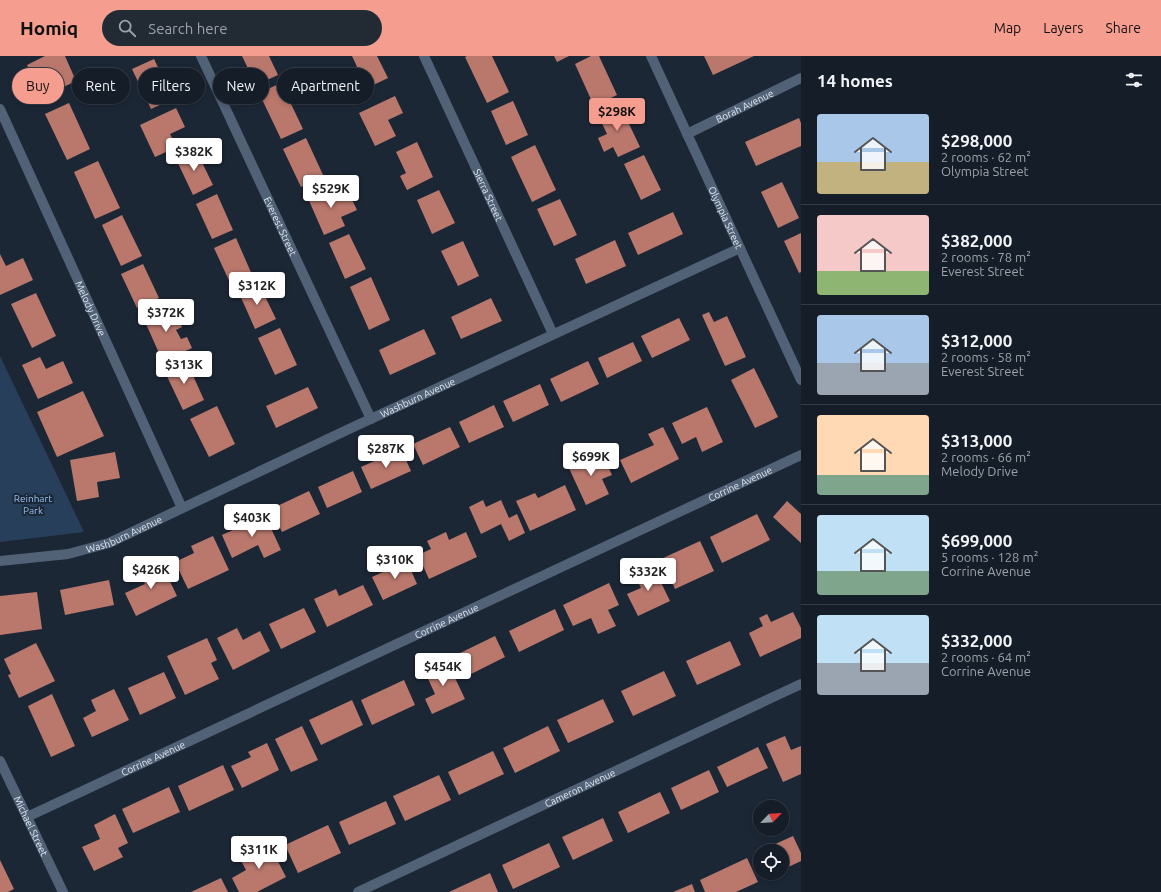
<!DOCTYPE html>
<html lang="en">
<head>
<meta charset="utf-8">
<style>
	:root { --surface:#151d28; --page:#222a34; --text:#f1f3f6; --muted:#9da2a8; --line:#343b45; --accent:#f59d8e }
	body { margin:0; font-family:Ubuntu,sans-serif; background:var(--page); color:var(--text); height:100vh; display:flex; flex-direction:column; font-size:15px; white-space:nowrap }
	* { box-sizing:border-box; margin:0 }
	p { font-size:13px; color:var(--muted) }
	.icon { flex:none; width:22px; height:22px; fill:none; stroke:currentColor; stroke-width:2; stroke-linecap:round; stroke-linejoin:round }
	.map { position:relative; flex:1; overflow:hidden }
	.side { display:flex; flex-direction:column; background:var(--surface); width:360px }
	.side>* { flex:none }
	.guide { position:absolute; left:12px; top:12px; width:380px; height:36px; display:flex; gap:8px }
	.needle { width:26px; rotate:65deg }
	.tools { position:absolute; left:753px; top:744px; display:grid; gap:8px }
	.tools a { display:grid; place-items:center; width:36px; height:36px; border-radius:50%; background:var(--surface); box-shadow:0 2px 6px #0003,0 0 0 1px var(--line); font-size:20px }
	.price { position:absolute; translate:-50% -34px; padding:0 9px; border-radius:4px; background:#fff; color:#222; font-size:13px; line-height:26px; filter:drop-shadow(0 1px 2px #0008) }
	.price::after { content:''; position:absolute; left:50%; top:24px; width:12px; height:9px; margin-left:-6px; background:inherit; clip-path:polygon(0 0,100% 0,50% 100%) }
	.price.current { background:var(--accent); color:#111 }
	ul { padding:0; list-style:none }
	li { display:flex; align-items:center; gap:12px; height:100px; padding:0 16px }
	li+li { border-top:1px solid var(--line) }
	li span { display:grid; place-items:center; flex:none; width:112px; height:80px; border-radius:4px; color:#555 }
	li>.icon { margin-inline-start:auto }
	span .icon { width:48px; height:48px; fill:#fffc; stroke-width:1 }
	li b { font-size:17px }
	h2 { display:flex; justify-content:space-between; align-items:center; height:48px; padding:0 16px; font-size:17px }
	.tag { padding:0 14px; border-radius:18px; background:var(--surface); box-shadow:0 2px 6px #0003,0 0 0 1px var(--line); font-size:14px; line-height:36px }
	.tag.current { background:var(--accent); color:#111 }
	header { display:flex; align-items:center; gap:24px; box-sizing:border-box; height:56px; padding:0 20px; background:var(--accent); color:#111 }
	header strong { font-size:19px }
	nav { display:flex; gap:22px; margin-inline-start:auto; font-size:14px }
	.search { width:280px; height:36px; background:var(--page); display:flex; align-items:center; gap:10px; box-sizing:border-box; padding:0 14px; border-radius:22px; color:var(--muted); font-size:15px }
	main { display:flex; flex:1; min-height:0 }
	.map>svg:first-child { display:block }
	.green { fill:#283f5c }
	.building { fill:#ba786d }
	.lines { fill:none; stroke-linecap:round; stroke-linejoin:round }
	.minor { stroke:#516176; stroke-width:10 }
	.labels { text-anchor:middle; stroke-width:4; stroke-linejoin:round; paint-order:stroke }
	.street-label { font-size:10px; fill:#e1e9f3; stroke:#1c2736 }
	.park-label { font-size:10px; fill:#95c2f9; stroke:#1c2736 }
</style>
</head>
<body>
<header>
<strong>Homiq</strong>
<div class="search"><svg class="icon" aria-label="search" viewBox="0 0 24 24"><circle cx="10" cy="10" r="6"/><path d="M15 15l6 6"/></svg>Search here</div>
<nav><a>Map</a><a>Layers</a><a>Share</a></nav>
</header>
<main>
<div class="map">
<svg width="801" height="836" viewBox="0 0 801 836">
	<rect width="100%" height="100%" fill="#1c2736"/>
	<path class="green" d="M0,300L84,476L0,486Z"/>
	<path class="building" d="M45,0H65L76,25L53,36L44,18L34,23L27,9Z
		M242,0H269L278,19L256,29Z
		M352,0H377L388,22L367,32Z
		M467,0H492L509,36L487,47L465,1Z
		M554,0H569L557,6Z
		M591,0H599L617,39L594,50L575,8Z
		M704,0H754L713,19Z
		M154,3L173,43L151,53L132,13Z
		M281,27L303,73L281,83L259,37Z
		M395,40L403,57L388,64L396,80L375,90L359,57Z
		M513,45L528,79L506,89L491,55Z
		M69,47L90,93L67,104L45,58Z
		M620,49L640,91L618,101L613,91L604,96L598,82L607,78L598,59Z
		M176,52L185,71L170,78L177,91L155,101L140,69Z
		M799,62L801,67V90L756,110L745,86Z
		M306,82L324,121L301,131L283,93Z
		M417,86L433,121L407,134L400,120L406,117L396,96Z
		M535,89L556,134L532,146L511,101Z
		M196,94L213,129L193,139L176,103Z
		M644,99L661,134L641,144L624,108Z
		M98,105L120,152L95,163L74,116Z
		M782,126L799,162L778,172L761,136Z
		M328,131L332,139L347,133L357,154L341,161L345,170L324,179L307,140Z
		M439,134L455,167L432,178L417,144Z
		M217,138L233,174L212,183L196,148Z
		M560,143L577,179L554,190L537,153Z
		M673,156L683,178L638,199L628,177Z
		M122,159L142,200L121,210L102,169Z
		M801,177V216L799,217L784,185Z
		M349,178L366,213L345,223L329,187Z
		M236,182L253,221L232,231L214,192Z
		M615,184L626,210L586,228L575,203Z
		M463,185L479,220L458,230L441,195Z
		M0,198L6,210L23,202L33,224L0,239Z
		M143,208L159,242L137,252L121,218Z
		M371,221L390,264L369,274L350,231Z
		M259,228L276,263L255,273L239,237Z
		M36,237L56,280L32,292L11,248Z
		M491,242L502,265L461,283L451,261Z
		M164,249L168,258L174,255L182,271L176,274L181,283L187,281L192,292L163,306L142,259Z
		M709,256L714,266L727,260L746,301L725,310L702,259Z
		M679,262L690,284L652,302L641,280Z
		M280,272L297,309L275,319L258,282Z
		M424,273L436,298L390,319L379,294Z
		M633,286L642,305L607,322L598,302Z
		M40,301L46,313L63,305L73,327L38,343L22,309Z
		M186,304L204,344L183,354L164,314Z
		M588,305L599,328L561,346L550,323Z
		M754,312L778,361L755,372L731,324Z
		M540,328L549,349L513,366L503,345Z
		M308,331L318,352L276,372L266,350Z
		M83,335L104,380L57,401L37,356Z
		M494,349L504,371L469,387L459,366Z
		M217,350L235,388L209,401L190,363Z
		M707,351L723,386L702,396L696,381L682,388L672,367Z
		M450,371L460,391L423,409L413,388Z
		M663,371L679,403L631,427L620,404L654,389L648,378Z
		M401,393L411,415L371,433L361,411Z
		M601,395L612,419L602,423L609,438L586,449L568,410Z
		M115,396L120,422L97,426L99,441L77,445L70,404Z
		M353,415L362,436L327,452L318,431Z
		M565,429L576,454L530,475L516,445L535,437L538,442Z
		M309,435L320,458L282,476L271,453Z
		M483,444L486,451L501,444L509,462L517,458L525,477L509,485L501,468L481,478L469,451Z
		M787,445L801,458V487L773,461Z
		M757,458L770,484L722,507L710,481Z
		M265,459L281,494L264,502L258,489L232,502L222,479Z
		M446,476L449,484L466,476L477,501L429,523L418,499L431,493L427,485Z
		M213,480L229,514L188,533L175,506L194,497L191,490Z
		M700,485L714,515L675,533L661,503Z
		M160,505L177,540L136,560L125,537L145,528L139,515Z
		M407,505L417,528L383,544L372,521Z
		M652,508L670,545L638,560L627,538L641,532L634,517Z
		M109,524L114,549L65,559L60,534Z
		M609,527L619,549L608,554L616,570L598,578L591,562L573,570L563,549Z
		M363,529L373,549L327,571L314,543L336,533L339,540Z
		M37,536L42,573L0,579V540Z
		M304,552L316,576L281,593L269,568Z
		M555,553L564,574L519,596L509,575Z
		M793,556L801,572V582L760,601L749,577L763,570L759,562L767,558L771,566Z
		M237,572L243,584L260,575L270,595L233,614L217,582Z
		M495,580L505,601L467,620L456,599Z
		M207,582L217,604L211,607L219,623L185,639L167,600Z
		M730,585L741,609L697,629L686,605Z
		M36,587L55,625L19,642L8,619L11,618L4,603Z
		M446,603L465,643L432,658L425,643L435,638L424,614Z
		M664,615L676,640L633,660L621,635Z
		M164,616L176,642L140,659L128,632Z
		M404,624L415,649L372,669L361,644Z
		M114,633L129,664L92,681L83,662L96,655L91,644Z
		M52,638L75,690L51,701L28,650Z
		M603,643L614,666L568,687L557,664Z
		M352,644L363,669L321,689L309,664Z
		M302,670L318,704L291,716L275,683Z
		M548,670L560,695L515,717L503,692Z
		M785,680L791,694L801,690V718L783,726L766,688Z
		M267,687L279,714L242,732L231,710L251,701L248,696Z
		M758,691L768,712L727,731L717,711Z
		M493,695L504,718L459,739L448,716Z
		M223,709L234,734L189,755L178,730Z
		M709,714L719,736L681,754L671,732Z
		M439,719L451,744L405,765L393,740Z
		M169,731L180,756L133,777L122,753Z
		M660,736L670,757L628,777L618,756Z
		M386,745L396,768L349,789L339,766Z
		M115,758L128,787L118,792L123,801L94,815L82,791L100,783L94,769Z
		M603,762L613,785L573,804L562,781Z
		M328,769L341,797L298,817L285,789Z
		M793,780L801,797V805L782,814V795H760Z
		M268,786L286,821L257,836H239L232,822L246,814L239,801Z
		M549,787L560,811L513,833L502,809Z
		M747,802L758,826L736,836H705L700,824Z
		M0,804L14,833L8,836H0Z
		M490,817L498,836H449Z
		M221,822L228,836H191Z
		M692,828L695,836H673Z"/>
	<g class="lines">
		<g class="minor">
			<path id="s1" d="M201,0L371,363"/>
			<path id="s2" d="M424,0L553,278"/>
			<path id="s3" d="M651,0L801,324"/>
			<path id="s4" d="M0,53L182,452"/>
			<path id="s5" d="M687,78L801,22"/>
			<path id="s6" d="M0,505L68,498L109,487L349,373L740,192"/>
			<path id="s7" d="M0,705L63,836"/>
			<path id="s8" d="M27,761L801,399"/>
			<path id="s9" d="M358,836L801,628"/>
		</g>
	</g>
	<g class="labels">
		<g class="street-label">
			<text dy="4" stroke="none"><textPath href="#s5" startOffset="64">Borah Avenue</textPath></text>
			<text dy="4" stroke="none"><textPath href="#s2" startOffset="153">Sierra Street</textPath></text>
			<text dy="4" stroke="none"><textPath href="#s3" startOffset="178">Olympia Street</textPath></text>
			<text dy="4" stroke="none"><textPath href="#s1" startOffset="188">Everest Street</textPath></text>
			<text dy="4" stroke="none"><textPath href="#s4" startOffset="219">Melody Drive</textPath></text>
			<text dy="4" stroke="none"><textPath href="#s6" startOffset="452">Washburn Avenue</textPath></text>
			<text dy="4" stroke="none"><textPath href="#s8" startOffset="787">Corrine Avenue</textPath></text>
			<text dy="4" stroke="none"><textPath href="#s6" startOffset="128">Washburn Avenue</textPath></text>
			<text dy="4" stroke="none"><textPath href="#s8" startOffset="463">Corrine Avenue</textPath></text>
			<text dy="4" stroke="none"><textPath href="#s8" startOffset="139">Corrine Avenue</textPath></text>
			<text dy="4" stroke="none"><textPath href="#s9" startOffset="245">Cameron Avenue</textPath></text>
			<text dy="4" stroke="none"><textPath href="#s7" startOffset="72">Michael Street</textPath></text>
		</g>
		<g class="park-label">
			<text x="33" y="446">Reinhart<tspan x="33" dy="12">Park</tspan></text>
		</g>
	</g>
</svg>
<div class="tools">
<a><svg class="needle" viewBox="-14 -14 28 28"><path d="M0-13l5 13h-10z" fill="#e53935"/><path d="M0 13l5-13h-10z" fill="#9da2a8"/></svg></a>
<a><svg class="icon" aria-label="locate" viewBox="0 0 24 24"><circle cx="12" cy="12" r="6"/><path d="M12 2v4M12 18v4M2 12h4M18 12h4"/></svg></a>
</div>
<b class="price current" style="left:617px;top:76px">$298K</b>
<b class="price" style="left:194px;top:116px">$382K</b>
<b class="price" style="left:331px;top:153px">$529K</b>
<b class="price" style="left:257px;top:250px">$312K</b>
<b class="price" style="left:166px;top:277px">$372K</b>
<b class="price" style="left:184px;top:329px">$313K</b>
<b class="price" style="left:386px;top:413px">$287K</b>
<b class="price" style="left:591px;top:421px">$699K</b>
<b class="price" style="left:252px;top:482px">$403K</b>
<b class="price" style="left:395px;top:524px">$310K</b>
<b class="price" style="left:151px;top:534px">$426K</b>
<b class="price" style="left:648px;top:536px">$332K</b>
<b class="price" style="left:443px;top:631px">$454K</b>
<b class="price" style="left:259px;top:814px">$311K</b>
<div class="guide">
<a class="tag current">Buy</a>
<a class="tag">Rent</a>
<a class="tag">Filters</a>
<a class="tag">New</a>
<a class="tag">Apartment</a>
</div>
</div>
<section class="side">
<h2>14 homes<svg class="icon" aria-label="filters" viewBox="0 0 24 24"><path d="M4 7h16M4 17h16"/><circle cx="9" cy="7" r="2"/><circle cx="15" cy="17" r="2"/></svg></h2>
<ul>
<li><span style="background:linear-gradient(#a9c7e8 60%,#c2b280 0)"><svg class="icon" aria-label="home" viewBox="0 0 24 24"><path d="M3 11l9-7 9 7M6 9v11h12V9"/></svg></span><div><b>$298,000</b><p>2 rooms · 62 m²</p><p>Olympia Street</p></div></li>
<li><span style="background:linear-gradient(#f6c9c9 70%,#8fb573 0)"><svg class="icon" aria-label="home" viewBox="0 0 24 24"><path d="M3 11l9-7 9 7M6 9v11h12V9"/></svg></span><div><b>$382,000</b><p>2 rooms · 78 m²</p><p>Everest Street</p></div></li>
<li><span style="background:linear-gradient(#a9c7e8 60%,#9aa5b1 0)"><svg class="icon" aria-label="home" viewBox="0 0 24 24"><path d="M3 11l9-7 9 7M6 9v11h12V9"/></svg></span><div><b>$312,000</b><p>2 rooms · 58 m²</p><p>Everest Street</p></div></li>
<li><span style="background:linear-gradient(#ffd9b3 75%,#7fa58c 0)"><svg class="icon" aria-label="home" viewBox="0 0 24 24"><path d="M3 11l9-7 9 7M6 9v11h12V9"/></svg></span><div><b>$313,000</b><p>2 rooms · 66 m²</p><p>Melody Drive</p></div></li>
<li><span style="background:linear-gradient(#bfe0f5 70%,#7fa58c 0)"><svg class="icon" aria-label="home" viewBox="0 0 24 24"><path d="M3 11l9-7 9 7M6 9v11h12V9"/></svg></span><div><b>$699,000</b><p>5 rooms · 128 m²</p><p>Corrine Avenue</p></div></li>
<li><span style="background:linear-gradient(#bfe0f5 60%,#9aa5b1 0)"><svg class="icon" aria-label="home" viewBox="0 0 24 24"><path d="M3 11l9-7 9 7M6 9v11h12V9"/></svg></span><div><b>$332,000</b><p>2 rooms · 64 m²</p><p>Corrine Avenue</p></div></li>
</ul>
</section>
</main>
</body>
</html>
